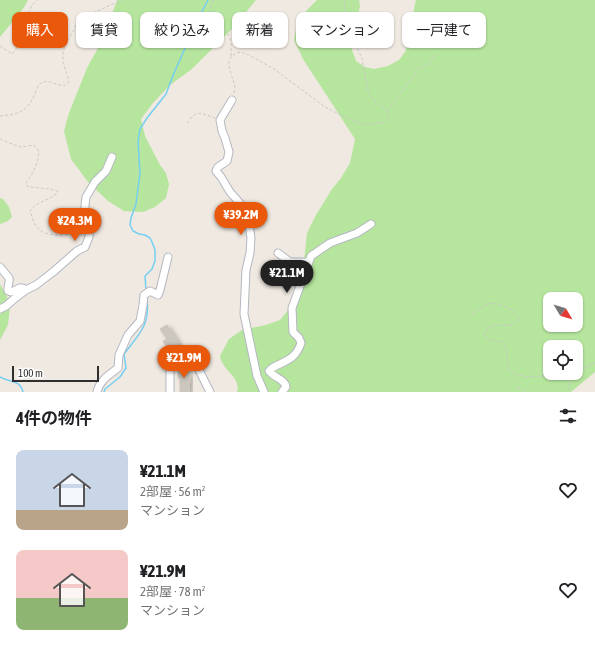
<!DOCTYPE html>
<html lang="ja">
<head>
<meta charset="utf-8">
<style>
	:root { --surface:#fff; --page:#f6f6f6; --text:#202124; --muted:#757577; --accent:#ea580c }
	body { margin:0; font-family:"Asap Condensed","Noto Sans JP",sans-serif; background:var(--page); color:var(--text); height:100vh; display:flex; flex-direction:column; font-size:15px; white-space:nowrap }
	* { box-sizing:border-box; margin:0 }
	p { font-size:13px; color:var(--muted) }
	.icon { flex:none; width:22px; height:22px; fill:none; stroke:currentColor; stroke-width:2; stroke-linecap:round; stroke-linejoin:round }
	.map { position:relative; height:392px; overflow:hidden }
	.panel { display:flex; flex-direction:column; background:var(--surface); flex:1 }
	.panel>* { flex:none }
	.hud { position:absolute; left:12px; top:12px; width:571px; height:36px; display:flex; gap:8px }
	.needle { width:26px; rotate:128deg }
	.fabs { position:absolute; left:543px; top:292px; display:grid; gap:8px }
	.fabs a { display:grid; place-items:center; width:40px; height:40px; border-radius:8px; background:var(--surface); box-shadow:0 1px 3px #0004; font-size:20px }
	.scale { position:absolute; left:12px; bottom:10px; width:87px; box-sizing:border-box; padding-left:4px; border:2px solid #2e2e2e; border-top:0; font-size:11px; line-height:14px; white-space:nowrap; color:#2e2e2e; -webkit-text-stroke:3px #fff; paint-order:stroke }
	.price { position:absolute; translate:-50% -34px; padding:0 9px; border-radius:14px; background:var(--accent); color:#fff; font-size:13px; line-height:26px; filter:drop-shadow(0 1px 2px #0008) }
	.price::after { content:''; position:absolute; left:50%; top:24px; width:12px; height:9px; margin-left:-6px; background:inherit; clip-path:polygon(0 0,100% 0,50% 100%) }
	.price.current { background:#222; color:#fff }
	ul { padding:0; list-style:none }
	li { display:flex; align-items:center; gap:12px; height:100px; padding:0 16px }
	li span { display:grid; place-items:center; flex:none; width:112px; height:80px; border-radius:8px; color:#555 }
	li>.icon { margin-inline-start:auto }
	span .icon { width:48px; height:48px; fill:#fffc; stroke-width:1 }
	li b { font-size:17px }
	h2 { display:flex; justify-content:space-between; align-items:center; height:48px; padding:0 16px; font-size:17px }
	.chip { padding:0 14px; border-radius:8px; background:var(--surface); box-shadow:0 1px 3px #0004; font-size:14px; line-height:36px }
	.chip.current { background:var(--accent); color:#fff }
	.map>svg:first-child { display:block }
	.green { fill:#b6e59e; fill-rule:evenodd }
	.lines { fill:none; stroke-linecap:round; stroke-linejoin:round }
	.stream { stroke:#75cff0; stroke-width:1.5 }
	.building { fill:#cbc7bf; stroke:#cbc5ba; filter:url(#shadow) }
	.minor-casing { stroke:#b4b7c1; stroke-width:9 }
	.path { stroke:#c9c9c9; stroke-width:1; stroke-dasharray:3 2; stroke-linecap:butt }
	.minor { stroke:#fff; stroke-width:7 }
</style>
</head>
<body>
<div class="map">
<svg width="595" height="392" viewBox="0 0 595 392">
	<defs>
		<filter id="shadow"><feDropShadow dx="3" dy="2" stdDeviation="2" flood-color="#0004"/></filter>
	</defs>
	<rect width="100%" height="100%" fill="#efe9e1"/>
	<path class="green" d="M0,0H28L23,9L0,37Z
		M117,0H256L232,29L192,69L170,85L153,103L141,119L145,136L160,165L166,173L169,184L166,198L155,207L143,212L124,211L108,201L88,182L71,159L64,131L69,113L87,68L103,39Z
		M317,0H359L360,6L355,29L352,50L356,61L365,67L374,69L388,66L399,60L405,52L409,38L415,4L416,0H595V372L571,392H237C241,379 227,373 222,362C221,360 220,358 220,356L229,339L242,330L266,325L280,320L289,309L304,261L307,233L316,215L332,189L341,178L350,163L355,139L303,59L294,40L296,29L306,11ZM550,299H576V325H550ZM550,347H576V373H550Z
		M0,198L3,199L9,207L12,217L8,221L0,224Z
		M0,284L7,297L10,306L8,325L0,340Z"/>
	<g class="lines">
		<path class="stream" d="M146,290L145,276L152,269L155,261V250L152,242L150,238L145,235L139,234L133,231L130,225L131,218L136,204L140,173L138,141L140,129L147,118L166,94L174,73L198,19L208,0
			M0,377C10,383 20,379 23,392
			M104,392L105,389L120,377L126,368L124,354C139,334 150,326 147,299"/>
	</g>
	<path class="building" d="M167,325L179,343L176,345L179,348L174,352L171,349L169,350L163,341L167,339L160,329Z
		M178,366H186V374H190L189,392H180V378H178Z"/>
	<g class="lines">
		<defs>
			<path id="minor" d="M232,100L220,120L222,131L225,138L229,152L227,161L218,167L216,171L221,177L230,192L245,209L248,218L251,238L250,253L246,270L244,314L257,376L264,392
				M278,253L290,262H309
				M0,267L9,278C10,283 7,287 8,291L11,292C18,290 20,285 26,290
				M0,309L6,306L14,299L26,290L36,285L53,272L77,251L85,247L89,237V227L85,212V205L86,197L95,182L106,171L112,157
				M97,392C99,381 110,374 118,368L119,355L128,335L140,321L143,305L144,295L150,291L158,295L160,290L168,257
				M170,392V364L177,356L184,353L190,356L198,368L210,392
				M282,392L286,387C285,379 274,378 269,371C272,367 276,366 280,364C291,359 297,355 301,343L299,338L293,332L292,308L311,256L330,243L357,233L371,224"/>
		</defs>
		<use href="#minor" class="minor-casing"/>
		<path class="path" d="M213,0C205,24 223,21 230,38C232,43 231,51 231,57
			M324,40L321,27L323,25L331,27L353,42
			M0,46L12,54L26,36L27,16L32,5L37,0
			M234,93L235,86L231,74L229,66V61L231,57L236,53L241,52L249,55L274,69L325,107L355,122L368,124L379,123L385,122L388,118V112C384,106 376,104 372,98C365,88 365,70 362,59C359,50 354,42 350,34C345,23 344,11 345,0
			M388,110L405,87L419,69L429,64L432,60L434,55
			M0,116C19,114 26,113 35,94C36,90 38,85 41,83C51,77 64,93 69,81L63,62V52L66,43L74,30L77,22L82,17L95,12L122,0
			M187,123C189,121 191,118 193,116C199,110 208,116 215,118
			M0,139C5,141 16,146 21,147C27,147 35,142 38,150C40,156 36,166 33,172C31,177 26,180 26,185L29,187L51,189L57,191L58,192C50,201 36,201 30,211C32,216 33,222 36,226C44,239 68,234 82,234
			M472,314C477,311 483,306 489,304C498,301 515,310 519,318C518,320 515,324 512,325C510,325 508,325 506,325C495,325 488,324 484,335C488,342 495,341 502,342L506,348L508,369C523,382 544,375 562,373
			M576,372L595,363
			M566,373L570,386L568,392
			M517,388L527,392"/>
		<use href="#minor" class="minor"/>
	</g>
</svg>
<div class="fabs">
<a><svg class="needle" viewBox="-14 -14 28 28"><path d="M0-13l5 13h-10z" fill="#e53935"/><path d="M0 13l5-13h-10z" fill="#757577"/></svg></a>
<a><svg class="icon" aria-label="locate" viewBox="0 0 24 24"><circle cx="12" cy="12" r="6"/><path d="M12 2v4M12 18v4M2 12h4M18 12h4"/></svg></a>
</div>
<div class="scale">100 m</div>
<b class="price" style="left:241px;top:236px">¥39.2M</b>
<b class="price" style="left:75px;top:242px">¥24.3M</b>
<b class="price current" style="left:287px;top:294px">¥21.1M</b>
<b class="price" style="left:184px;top:379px">¥21.9M</b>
<div class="hud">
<a class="chip current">購入</a>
<a class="chip">賃貸</a>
<a class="chip">絞り込み</a>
<a class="chip">新着</a>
<a class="chip">マンション</a>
<a class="chip">一戸建て</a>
</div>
</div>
<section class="panel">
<h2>4件の物件<svg class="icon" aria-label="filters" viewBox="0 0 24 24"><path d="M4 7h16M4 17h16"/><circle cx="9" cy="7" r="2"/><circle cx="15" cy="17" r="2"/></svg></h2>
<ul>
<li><span style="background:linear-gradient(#c9d6e8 75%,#b9a48a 0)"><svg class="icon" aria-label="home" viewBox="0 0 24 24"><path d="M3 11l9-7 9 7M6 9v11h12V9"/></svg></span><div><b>¥21.1M</b><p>2部屋 · 56 m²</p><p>マンション</p></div><svg class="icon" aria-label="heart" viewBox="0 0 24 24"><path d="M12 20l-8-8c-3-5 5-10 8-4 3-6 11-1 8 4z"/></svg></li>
<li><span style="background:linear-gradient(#f6c9c9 60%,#8fb573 0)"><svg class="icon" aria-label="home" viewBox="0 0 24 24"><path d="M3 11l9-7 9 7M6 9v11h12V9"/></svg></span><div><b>¥21.9M</b><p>2部屋 · 78 m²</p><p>マンション</p></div><svg class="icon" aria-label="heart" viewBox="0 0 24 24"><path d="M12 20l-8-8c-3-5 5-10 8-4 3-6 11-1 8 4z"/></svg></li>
</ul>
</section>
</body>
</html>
